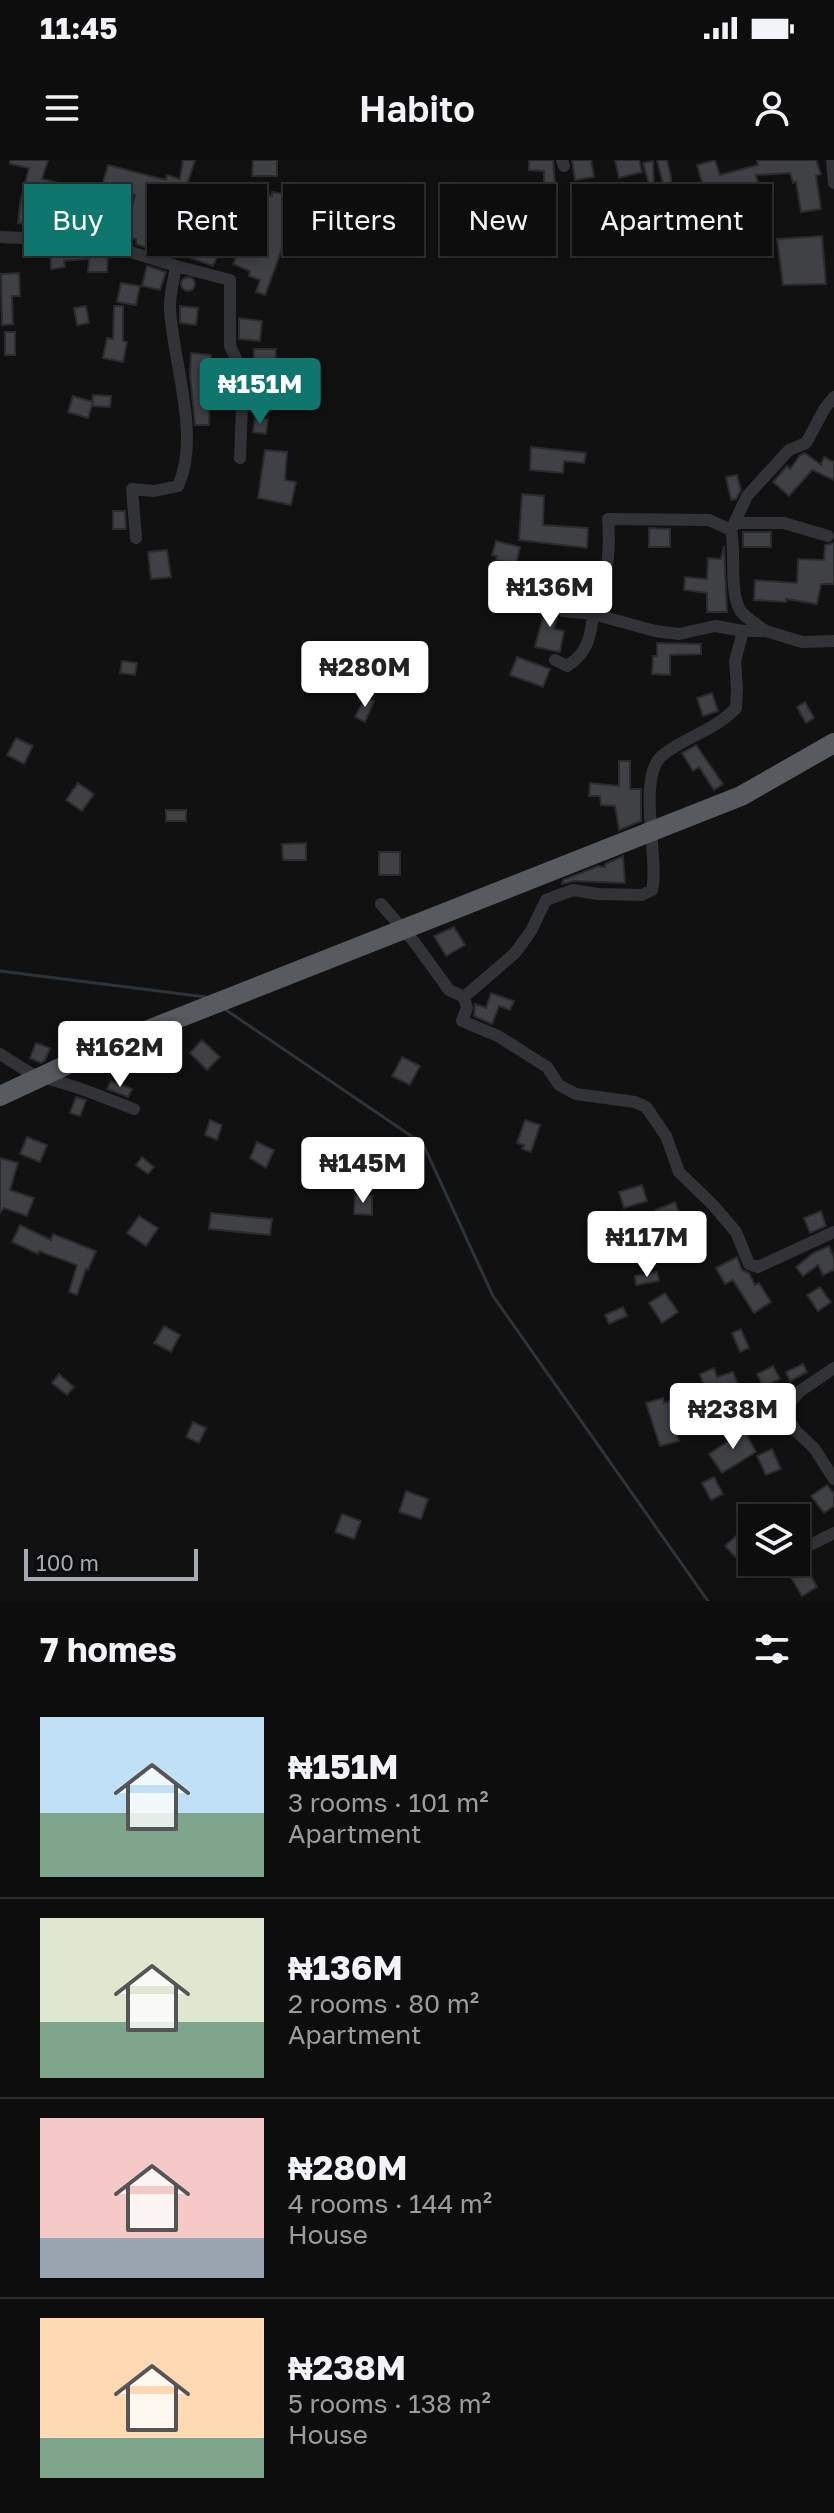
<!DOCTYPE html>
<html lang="en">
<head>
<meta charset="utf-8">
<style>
	:root { --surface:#0d0d0e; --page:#161617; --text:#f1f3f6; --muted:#9a9c9e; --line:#2d2d2e; --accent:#0f766e }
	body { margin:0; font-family:"Golos Text",sans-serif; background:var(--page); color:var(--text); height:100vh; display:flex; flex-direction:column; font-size:30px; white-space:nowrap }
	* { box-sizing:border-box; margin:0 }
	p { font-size:26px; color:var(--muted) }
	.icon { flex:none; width:44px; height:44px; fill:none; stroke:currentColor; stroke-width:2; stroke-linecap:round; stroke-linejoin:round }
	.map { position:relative; height:1441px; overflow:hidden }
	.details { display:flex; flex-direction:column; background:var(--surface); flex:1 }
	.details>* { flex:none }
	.top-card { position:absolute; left:24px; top:24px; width:786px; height:72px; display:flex; gap:16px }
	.tools { position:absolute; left:738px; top:1344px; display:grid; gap:16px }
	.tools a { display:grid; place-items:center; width:72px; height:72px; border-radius:0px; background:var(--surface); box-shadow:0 4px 12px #0003,0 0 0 2px var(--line); font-size:40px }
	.scale { position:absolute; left:24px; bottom:20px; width:174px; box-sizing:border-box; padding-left:8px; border:4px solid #a4a9b2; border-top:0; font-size:22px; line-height:28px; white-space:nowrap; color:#a4a9b2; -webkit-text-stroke:6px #0c0c0d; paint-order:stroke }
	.price { position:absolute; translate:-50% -68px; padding:0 18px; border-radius:8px; background:#fff; color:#222; font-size:26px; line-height:52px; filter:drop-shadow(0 2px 4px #0008) }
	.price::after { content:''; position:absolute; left:50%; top:48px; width:24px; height:18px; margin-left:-12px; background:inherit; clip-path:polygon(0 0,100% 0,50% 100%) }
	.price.on { background:var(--accent); color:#fff }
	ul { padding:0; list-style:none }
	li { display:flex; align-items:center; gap:24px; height:200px; padding:0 40px }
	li+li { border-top:2px solid var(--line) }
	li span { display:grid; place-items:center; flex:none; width:224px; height:160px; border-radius:0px; color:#555 }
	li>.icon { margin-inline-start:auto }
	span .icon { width:96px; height:96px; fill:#fffc; stroke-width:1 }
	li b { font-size:34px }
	h2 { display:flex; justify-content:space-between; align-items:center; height:96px; padding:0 40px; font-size:34px }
	.pill { padding:0 28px; border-radius:0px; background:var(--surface); box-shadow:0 4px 12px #0003,0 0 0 2px var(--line); font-size:28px; line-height:72px }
	.pill.on { background:var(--accent); color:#fff }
	.status { display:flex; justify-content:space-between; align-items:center; height:56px; padding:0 40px; background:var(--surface); direction:ltr }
	.status svg { height:22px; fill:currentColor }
	header { display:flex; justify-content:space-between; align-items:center; height:104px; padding:0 40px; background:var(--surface); font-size:36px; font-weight:600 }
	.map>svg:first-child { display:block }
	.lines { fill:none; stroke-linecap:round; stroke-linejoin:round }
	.stream { stroke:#2c343a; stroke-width:3 }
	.building { fill:#404145; stroke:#2b2b2e; stroke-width:2 }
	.minor { stroke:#323337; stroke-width:12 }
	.trunk { stroke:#575a5f; stroke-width:20 }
</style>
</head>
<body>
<div class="status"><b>11:45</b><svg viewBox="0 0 49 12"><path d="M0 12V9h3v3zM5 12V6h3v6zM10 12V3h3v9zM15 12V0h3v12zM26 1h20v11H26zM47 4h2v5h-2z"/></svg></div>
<header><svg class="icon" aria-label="menu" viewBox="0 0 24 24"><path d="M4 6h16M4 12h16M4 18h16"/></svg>Habito<svg class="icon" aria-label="person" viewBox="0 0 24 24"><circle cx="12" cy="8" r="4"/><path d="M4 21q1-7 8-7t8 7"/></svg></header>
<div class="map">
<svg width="834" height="1441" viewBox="0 0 834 1441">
	<rect width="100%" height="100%" fill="#111112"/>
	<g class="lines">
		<path class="stream" d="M0,811L206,837
			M226,850L423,984L493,1136L708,1441"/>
	</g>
	<path class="building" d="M10,0H48L42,19L67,25L62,47L65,49L129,57L135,35L102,25L108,5L166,20L167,15L180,19L183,0H195L183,37L207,45L200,65L175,56L170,67L220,90L213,106L163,88L161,92L141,86L136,84V79L104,74V70L18,63L20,43L29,8L10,4Z
		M253,0H277V16H252Z
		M529,0H553L555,24L544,26V11L529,10Z
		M572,0H591L594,17L575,20Z
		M615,0H639L642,12L619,18Z
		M657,0H667L671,17V36H666Z
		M715,0L720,15L758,5L757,0H816L821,14L816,16L821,49L801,52L796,22L793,23L790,13L756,15L766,54L752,58L745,28L736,31L735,26L706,35L697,5Z
		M653,1L654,28H650L643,3Z
		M622,23L625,49H631V52L654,51V63H630V70L586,66L587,58H583L584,46H579V36L605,35L603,25Z
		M251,32L272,36V32L285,34L284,40L295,42L290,67L265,135L256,132L260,120L249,116L250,111L233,104L256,49L248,45Z
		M314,32L323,35L318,54L309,51Z
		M213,36L241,47L236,57L209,47Z
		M822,76L826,124L783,125L777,79Z
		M50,88L93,90L108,94L107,112H88L89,99L64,101L65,107L51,109Z
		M147,106L166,112L160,130L142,126Z
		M19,113L20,136H12L13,164L2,165L1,114Z
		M181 124a7 7 0 1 1 14 0a7 7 0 1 1-14 0Z
		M121,123L140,126L136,145L117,142Z
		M86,146L89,163L77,165L74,148Z
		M114,146H123V181L127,182L123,202L103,198L107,178L113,179Z
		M180,146L198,148L196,165L180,163Z
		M239,158L262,161L260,181L239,179Z
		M5,172H15V195H5Z
		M254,189H276L275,210H269L266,236L248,234L245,222L246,211L253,212Z
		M191,193L211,195L209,265H195L190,215Z
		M93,235L111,236L110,247L92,246Z
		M73,236L93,242L88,258L68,252Z
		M255,257L268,259L266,274L253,272Z
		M531,287L586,293L584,303L564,301L563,313L530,310Z
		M265,290L287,292L285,320L296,322L291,345L258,338Z
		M805,293L821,305L824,297L834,302V320L812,310L789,336L773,322L787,306L790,309L800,295Z
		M737,315L741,330L736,339L731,340L726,317Z
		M522,334L544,336L543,365L588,368L587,388L519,380Z
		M113,351H125L126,369H113Z
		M649,368L670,369V387H649Z
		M743,372H771V387H743Z
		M496,381L520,387L516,405L496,400L497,396L492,395Z
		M834,383V424H821L817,444L786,439V442L754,440L755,420L797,423L798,399L824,400L825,385Z
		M724,386L727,452H707V433L684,430L685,417L707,419L708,398L721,399Z
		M167,390L171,417L151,419L148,392Z
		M548,438L558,439L554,449L557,457L554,469L564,471L560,492L535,487Z
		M657,483L701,484V494L670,495V515L652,514L653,496H657Z
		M517,497L550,509L543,527L510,515Z
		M122,501L137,503L135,515L120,513Z
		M712,533L718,551L703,556L697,538Z
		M365,537L374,541L365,562L355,557Z
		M805,542L814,558L806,563L797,547Z
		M16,578L33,586L24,604L7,595Z
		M696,585L723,624L714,630L699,607L693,611L682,593Z
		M619,601H630V629H641V661L619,670L615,646L601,645L600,636H589L590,623L619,626Z
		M78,623L94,634L82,651L66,640Z
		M166,650H186V661H166Z
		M306,683V700H283L282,684Z
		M379,692H400V715H379Z
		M623,696L625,723L574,721L562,724L563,720L598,706L605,707V704Z
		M454,767L465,785L446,796L434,776Z
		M491,833L514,841L510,850L499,846L492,864L474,856L475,844L486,848Z
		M202,880L220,897L207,910L190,893Z
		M36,883L50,888L45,900L41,903L30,898Z
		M133,890L142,895L133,911L116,902L119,895Z
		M402,897L420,906L410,925L392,916Z
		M111,921L132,929L128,937L107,929Z
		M76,937L86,940L80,956L70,953Z
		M210,960L222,965L217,980L205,975Z
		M525,960L540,965L531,992L522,989L524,985L517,983Z
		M27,977L47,985L40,1002L20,994Z
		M257,982L274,990L266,1008L250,998Z
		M142,997L154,1007L148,1014L136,1005Z
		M0,998L18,1003L10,1030L34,1038L27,1056L4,1048L0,1053Z
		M642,1025L647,1041L624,1048L619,1032Z
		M355,1035L372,1036V1055L354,1054Z
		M675,1042L683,1061L664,1070L655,1050Z
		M821,1051L826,1066L810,1073L804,1058Z
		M211,1053L272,1059L270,1075L209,1069Z
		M139,1056L158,1068L146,1086L127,1073Z
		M20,1065L51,1080L53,1074L96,1091L88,1110L86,1109L77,1135L69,1132L77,1105L39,1091L38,1094L12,1082Z
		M829,1086L834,1098V1110L823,1115L818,1105L803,1116L796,1107L813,1093Z
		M737,1097L742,1110L749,1113L755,1125L759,1123L771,1142L754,1153L733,1120L725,1124L716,1108Z
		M657,1112L659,1121L636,1125L635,1116Z
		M820,1127L831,1142L818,1151L807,1135Z
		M665,1133L678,1152L662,1163L649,1143Z
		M623,1147L627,1156L609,1164L605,1155Z
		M164,1166L180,1175L171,1192L154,1183Z
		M741,1169L749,1188L740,1192L732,1173Z
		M803,1204L807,1212L790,1221L786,1212Z
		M773,1206L780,1219L763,1227L757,1214Z
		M714,1208L717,1217L733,1212L740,1230L727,1234L733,1251L723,1254L722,1250L676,1268L679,1281L660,1286L646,1243L663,1238L664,1243L704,1227L700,1214Z
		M59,1214L74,1227L67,1235L52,1223Z
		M193,1262L206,1268L199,1283L186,1277Z
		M743,1268L756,1292L722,1313L709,1294L730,1280L728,1276Z
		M772,1289L781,1309L766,1315L757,1296Z
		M714,1317L723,1334L711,1340L702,1323Z
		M827,1325L834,1334V1346L824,1353L811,1336Z
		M406,1331L428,1339L421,1359L399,1352Z
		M342,1354L361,1361L354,1379L335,1372Z
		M752,1372V1415L725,1386L736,1376L739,1380Z
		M782,1402H803L817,1427L802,1436Z"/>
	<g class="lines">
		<path class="minor" d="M562,0L564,6
			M832,0L834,23
			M0,77L95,81L176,106C174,120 169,135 170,149C173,203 201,276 178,326L154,331L132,329L136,378
			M176,106L230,120V186L238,203L236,223L242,245L240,298
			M736,363H784L828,376
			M731,370L747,336L789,290L806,283L825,248L834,237
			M743,471L715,466L679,474L655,471L593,454C607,423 611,393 608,359L709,360L731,370C736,393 729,430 740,450C744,457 758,465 766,471
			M834,481L802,482L766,471H743L735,501L737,528L736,548C715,570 688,576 664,594C635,615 660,698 652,730L642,735L598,734L573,730L546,740L531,771L515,793L464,837L467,848L462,861L498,876L547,907L559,925L576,934L635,942L646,947L666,976L679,1012L713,1045L736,1072L749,1104L758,1107L834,1072
			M555,500L567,506C587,494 591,477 593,454L563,451
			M381,744L415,783L449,830L464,837
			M0,894L30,913L79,928L134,949
			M834,1208L800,1231L784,1250L795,1270L814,1288L834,1319
			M804,1388L834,1373"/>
		<path class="trunk" d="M0,936L105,887L741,636L834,583"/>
	</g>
</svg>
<div class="tools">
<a><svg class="icon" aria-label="layers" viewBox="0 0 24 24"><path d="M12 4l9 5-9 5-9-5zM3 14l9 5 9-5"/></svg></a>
</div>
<div class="scale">100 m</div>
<b class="price on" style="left:260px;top:266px">₦151M</b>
<b class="price" style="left:550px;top:469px">₦136M</b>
<b class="price" style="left:365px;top:549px">₦280M</b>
<b class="price" style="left:120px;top:929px">₦162M</b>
<b class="price" style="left:363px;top:1045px">₦145M</b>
<b class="price" style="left:647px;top:1119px">₦117M</b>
<b class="price" style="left:733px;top:1291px">₦238M</b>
<div class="top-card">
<a class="pill on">Buy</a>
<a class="pill">Rent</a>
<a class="pill">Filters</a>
<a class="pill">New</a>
<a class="pill">Apartment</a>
</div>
</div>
<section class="details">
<h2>7 homes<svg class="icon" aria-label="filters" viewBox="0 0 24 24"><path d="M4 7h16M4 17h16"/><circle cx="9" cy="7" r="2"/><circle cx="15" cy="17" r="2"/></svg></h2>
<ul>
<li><span style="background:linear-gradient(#bfe0f5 60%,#7fa58c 0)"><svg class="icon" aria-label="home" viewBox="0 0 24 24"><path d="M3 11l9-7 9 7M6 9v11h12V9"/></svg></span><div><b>₦151M</b><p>3 rooms · 101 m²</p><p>Apartment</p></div></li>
<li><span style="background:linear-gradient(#dfe7d0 65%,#7fa58c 0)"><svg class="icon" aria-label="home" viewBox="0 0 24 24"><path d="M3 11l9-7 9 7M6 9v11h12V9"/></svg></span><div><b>₦136M</b><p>2 rooms · 80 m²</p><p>Apartment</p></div></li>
<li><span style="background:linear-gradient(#f6c9c9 75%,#9aa5b1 0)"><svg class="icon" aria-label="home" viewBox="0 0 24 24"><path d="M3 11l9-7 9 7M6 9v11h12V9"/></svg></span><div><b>₦280M</b><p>4 rooms · 144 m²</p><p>House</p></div></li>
<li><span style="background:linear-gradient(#ffd9b3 75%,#7fa58c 0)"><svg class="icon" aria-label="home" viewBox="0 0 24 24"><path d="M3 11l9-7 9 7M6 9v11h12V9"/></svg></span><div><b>₦238M</b><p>5 rooms · 138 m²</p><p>House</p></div></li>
</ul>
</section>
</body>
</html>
